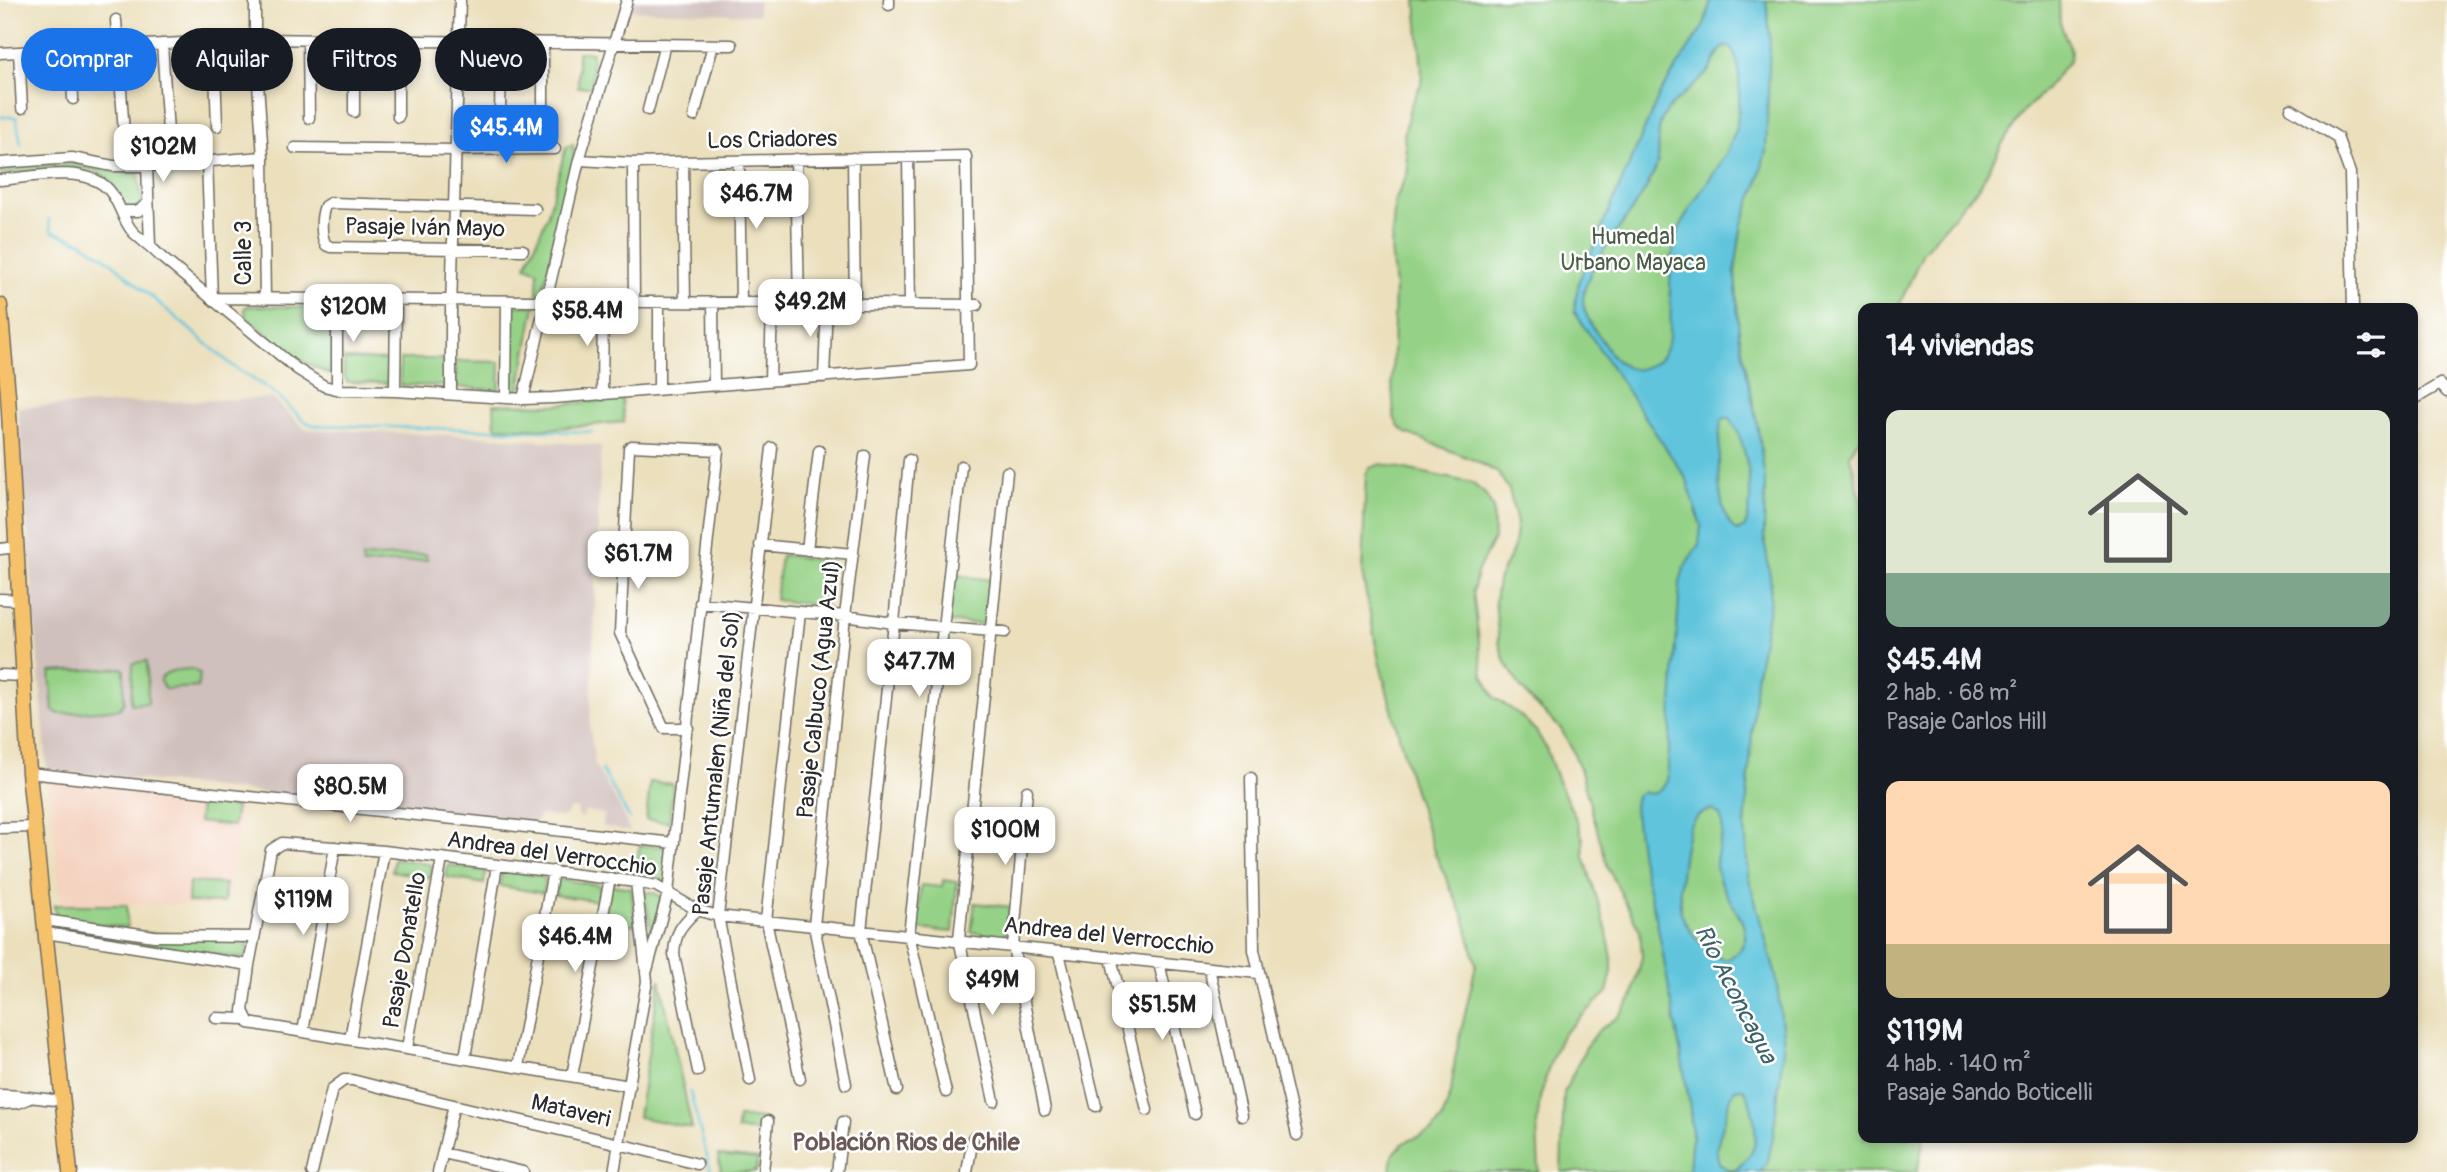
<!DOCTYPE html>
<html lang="es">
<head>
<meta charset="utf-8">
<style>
	:root { --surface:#171b24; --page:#20242c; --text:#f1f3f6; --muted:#9ea1a6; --accent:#1a73e8 }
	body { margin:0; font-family:Pangolin,sans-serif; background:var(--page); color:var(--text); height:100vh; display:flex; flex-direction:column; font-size:26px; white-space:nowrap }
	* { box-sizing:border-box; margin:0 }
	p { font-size:23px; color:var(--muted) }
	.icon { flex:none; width:38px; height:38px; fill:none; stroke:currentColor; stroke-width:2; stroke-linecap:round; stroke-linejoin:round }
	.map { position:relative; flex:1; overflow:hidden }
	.sheet { position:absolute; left:1858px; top:303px; width:560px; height:840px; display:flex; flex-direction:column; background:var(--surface); border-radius:14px; box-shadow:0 4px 10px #0003 }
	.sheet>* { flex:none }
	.banner { position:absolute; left:21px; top:28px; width:665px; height:63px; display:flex; gap:14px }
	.price { position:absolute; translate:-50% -60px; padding:0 16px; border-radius:14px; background:#fff; color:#222; font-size:23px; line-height:46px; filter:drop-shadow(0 2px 4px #0008) }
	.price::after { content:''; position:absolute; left:50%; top:42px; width:21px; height:16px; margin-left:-10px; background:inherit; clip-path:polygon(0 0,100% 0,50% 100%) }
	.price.selected { background:var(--accent); color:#fff }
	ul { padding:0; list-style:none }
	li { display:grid; align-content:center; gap:14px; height:371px; padding:0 28px }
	li span { display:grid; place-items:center; height:217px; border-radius:14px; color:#555 }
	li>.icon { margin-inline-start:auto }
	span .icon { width:126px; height:126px; fill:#fffc; stroke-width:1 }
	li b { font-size:30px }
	h2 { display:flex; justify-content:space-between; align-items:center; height:84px; padding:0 28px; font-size:30px }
	.tag { padding:0 24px; border-radius:32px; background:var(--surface); box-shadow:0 4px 10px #0003; font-size:24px; line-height:63px }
	.tag.selected { background:var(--accent); color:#fff }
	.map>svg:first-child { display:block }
	.built { fill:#f4d3c0 }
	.industrial { fill:#d0c0bc }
	.green { fill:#95d186; stroke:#607e58; stroke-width:2 }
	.water { fill:#5fc4dc; stroke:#457884; stroke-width:2; fill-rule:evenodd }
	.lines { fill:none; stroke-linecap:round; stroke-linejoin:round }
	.stream { stroke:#5fc4dc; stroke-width:2.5 }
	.minor-casing { stroke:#6e6a5e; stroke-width:13 }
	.major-casing { stroke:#6e6a5e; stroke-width:17 }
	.minor { stroke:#fff; stroke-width:10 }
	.major { stroke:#f5c16b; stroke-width:14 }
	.labels { text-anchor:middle; stroke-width:5; stroke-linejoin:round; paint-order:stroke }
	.street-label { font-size:23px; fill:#2b2b2b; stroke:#fff }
	.park-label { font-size:23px; fill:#4b5d46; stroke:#fff }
	.water-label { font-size:24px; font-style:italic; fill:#3d6169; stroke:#fff }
	.neighbourhood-label { font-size:24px; font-weight:bold; fill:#6c5956; stroke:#fff }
</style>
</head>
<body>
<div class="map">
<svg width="2447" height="1172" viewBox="0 0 2447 1172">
	<rect width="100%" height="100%" fill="#fff"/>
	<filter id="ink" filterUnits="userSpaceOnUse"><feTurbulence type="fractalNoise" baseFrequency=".0143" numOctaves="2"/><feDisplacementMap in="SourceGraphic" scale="14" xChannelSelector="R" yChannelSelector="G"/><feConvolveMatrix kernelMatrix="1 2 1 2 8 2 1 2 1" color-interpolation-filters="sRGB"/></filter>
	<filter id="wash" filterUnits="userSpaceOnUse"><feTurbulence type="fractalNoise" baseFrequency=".00686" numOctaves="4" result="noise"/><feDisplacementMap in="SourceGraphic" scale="28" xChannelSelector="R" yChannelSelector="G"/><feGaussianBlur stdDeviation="1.57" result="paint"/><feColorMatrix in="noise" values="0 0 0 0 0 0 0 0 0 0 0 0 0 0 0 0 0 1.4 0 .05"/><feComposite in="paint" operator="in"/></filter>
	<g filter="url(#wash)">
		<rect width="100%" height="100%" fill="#ebdfbc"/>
		<path class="built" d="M49,779L244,804L226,905H61Z"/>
		<path class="industrial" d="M633,0H758V15L629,10Z
			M272,398L305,429L495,437L601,446L590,730L595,765L623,813L630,832L602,826L605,814L585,811L583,817L579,818L577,808H570L566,815L560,817L541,815L534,823L47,769L18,407Z"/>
		<path class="green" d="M1416,0H2059L2060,23L2071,50L2070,60L2046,89L2023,112L2002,144L1981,184L1923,252L1898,308H1864V432C1860,441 1852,446 1850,456L1864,512V1138H1924L1917,1172H1561L1564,1092L1586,1047L1599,1030L1618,1017L1632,998L1642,957L1640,931L1608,868L1580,769L1572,749L1561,729L1529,698L1519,685L1504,659L1499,643L1495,601L1498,580L1513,550L1517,523L1509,490L1498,473L1476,461L1406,433L1398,426L1394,417L1392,382L1395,288L1391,248L1395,201L1408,171L1404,135L1410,107L1421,84L1422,74Z
			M578,52H592V87H578Z
			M573,144L574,159L542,295L537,293L538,271L526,266L547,217L566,147Z
			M72,163L98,166L112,172H138L142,202L136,207L126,209C120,194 111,177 95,171C74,164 24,172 0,174V168Z
			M247,306L334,308L333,376L296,358L247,318L244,309Z
			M513,306H535L519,391L510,392Z
			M344,359L388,360V383L347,382L344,375Z
			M400,359H444L446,386L400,385Z
			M456,361L500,362L499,390L456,387Z
			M622,399L624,422L545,429L495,427L494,404L555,405Z
			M1381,464L1472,483L1485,494L1493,508L1494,539L1478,570L1473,591L1483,675L1494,697L1520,715L1536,731L1546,748L1558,781L1577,821L1583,839L1584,856L1606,928L1612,958V972L1607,992L1562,1035L1551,1060L1540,1098L1537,1124L1539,1172H1390L1392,1156L1403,1143L1432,1131L1442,1119L1451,1093L1455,1059L1476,964L1464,917L1435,854L1411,781L1379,661L1362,573L1366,474L1370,468Z
			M426,554L427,560L363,565L362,558Z
			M781,555L831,561L825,606L775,600Z
			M951,574L990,580L985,624L945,622Z
			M147,661L148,703L131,704L133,663Z
			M121,668L124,669V702L119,709L60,714L53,711L50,672Z
			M192,669L200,674L198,687L165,689L160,681C164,669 180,670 192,669Z
			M650,782L673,784L669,822L646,820Z
			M200,803L236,807L233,826L198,822Z
			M640,845L671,848L670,881L633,875Z
			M394,858L432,865L430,878L392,871Z
			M448,865L486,871L484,884L446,877Z
			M502,870L545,877L543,893L500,886Z
			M557,879L600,885L598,901L555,895Z
			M943,880L957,882L953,932L917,929L921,885L942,887Z
			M189,882L225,884L224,903L188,902Z
			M611,885L631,888L636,925L604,921Z
			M652,892L662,897L653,936L644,893Z
			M975,903L1010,907L1006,937L971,932Z
			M54,905H127V928L56,918Z
			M60,927L249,940L246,959L60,932Z
			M660,979L692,1128L638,1117Z
			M738,1117L762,1119L761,1132L737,1130Z
			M718,1155L758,1159L756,1172H721Z"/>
		<path class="water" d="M1711,0H1766L1770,37L1766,151L1757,186L1742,223L1735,271L1739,333L1759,434L1765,479L1764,536L1771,583L1770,602L1756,679L1745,827L1748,875L1776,976L1784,1042L1773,1137L1768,1160L1761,1172H1689L1692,1131L1689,1100L1657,922L1641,858L1634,806L1636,796L1643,792C1655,797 1660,791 1667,781L1680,583L1684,568L1699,544L1701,526L1687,480L1574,311L1579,281L1660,93L1704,25ZM1724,47H1730C1738,58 1739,70 1739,83C1743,155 1712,165 1683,221C1673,240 1670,268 1670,289C1670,318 1678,362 1639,369C1624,371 1613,358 1606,347C1598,334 1583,316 1583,300C1584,266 1632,216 1648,185C1651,178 1657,168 1658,160C1660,144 1655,129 1665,114C1675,97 1695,88 1707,73C1714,65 1715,55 1724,47ZM1725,418H1730C1748,446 1756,496 1745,527L1737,531C1714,516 1719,456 1720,430L1721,421ZM1712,810L1720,815C1727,834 1717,845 1716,862C1714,898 1775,934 1726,960C1708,955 1689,933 1682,915C1676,899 1684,834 1693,820C1698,814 1705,811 1712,810ZM1743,1088C1751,1097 1757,1130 1755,1142C1754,1153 1743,1162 1736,1170H1728L1719,1163L1716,1149L1731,1097L1735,1089Z"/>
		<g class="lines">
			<path class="stream" d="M0,117H16L21,144
				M49,219L51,231L81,242L106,258L234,367L276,394L304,421L313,425L592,432
				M602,770L630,819
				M690,1092L711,1172"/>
		</g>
	</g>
	<g filter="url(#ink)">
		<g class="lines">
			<defs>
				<path id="minor" d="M255,0V39L263,157L265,299
					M889,0V5
					M116,20L124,133
					M308,40L309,118
					M398,41V117
					M214,42L217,126
					M162,44L168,132
					M71,49L73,99
					M19,52L22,108
					M0,53L255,39L732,45
					M2291,109L2337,137L2350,173L2353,308
					M648,110L665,44
					M354,112V41
					M543,116V43
					M694,116L713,45
					M500,120L501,42
					M295,148L456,150L555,149
					M908,157L910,304
					M853,158L855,303
					M796,159L799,303
					M207,160L212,298L977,305
					M739,161L741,302
					M683,162L685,302
					M0,163L72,158L113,166H147L263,157
					M633,163L634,301
					M147,166L150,245
					M0,180C31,177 86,164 109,190C120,202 122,220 133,232C142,241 152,247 161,257L297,369L324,386L340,390L395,391L523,399L553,398L969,365L966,156L633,163L579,160
					M122,211H138L148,203
					M523,250L331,247L326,245C320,235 321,216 325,206L330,203L535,209
					M659,302V390
					M713,302L714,386
					M824,377L827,303
					M770,380L772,302
					M337,389V300
					M395,391L396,300
					M451,394V310L460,0
					M602,395L603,301
					M506,398L507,301
					M523,399L579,160L627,0
					M2413,400L2440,384L2447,392
					M760,545L853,554
					M0,549L17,547
					M807,550L819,451
					M0,599L20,600
					M700,603L845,616L894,623L1005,632
					M800,612L766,921L800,1079
					M0,675L25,676
					M29,773L674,843
					M1251,778L1254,950L1297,1135
					M1027,791L1013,946L1045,1110
					M0,828L34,827
					M697,910C682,924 675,932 674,954L698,1071
					M45,920L154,936L254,937
					M46,933L249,965
					M1059,953L1096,1106
					M1111,958L1147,1110
					M1159,963L1195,1114
					M1209,968L1242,1116
					M647,970L668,893L718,450L632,446L629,448L620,633L664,728H688
					M216,1018L245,1019
					M303,1032L335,847
					M350,1039L384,851
					M407,1048L442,859
					M465,1058L497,865
					M518,1067L553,871
					M572,1076L610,878
					M750,1080L718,916L772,448
					M846,1084L814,926L845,616L865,456
					M630,1086L249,1023L243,1011L249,965L271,850L282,843L384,851L636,882L656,886L697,910L718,916C898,934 1078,955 1258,973
					M897,1090L861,931L894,623L909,460
					M946,1092L909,935L961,466
					M0,1095C21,1095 41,1099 63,1101
					M994,1101L959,939L1007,472
					M0,1104L18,1103L30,1098
					M443,1153L523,1172
					M312,1172L332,1089L344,1080H352C466,1110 583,1133 697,1164
					M438,1172L454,1105
					M614,1172L647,981L636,882
					M763,1172L768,1121
					M837,1172L843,1122
					M967,1172L973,1138"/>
				<path id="major" d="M0,305L8,395L29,773L70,1172"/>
			</defs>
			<use href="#minor" class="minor-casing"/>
			<use href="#major" class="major-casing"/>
			<use href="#minor" class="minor"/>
			<use href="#major" class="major"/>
		</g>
	</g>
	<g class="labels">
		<g class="street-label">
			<text transform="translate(772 139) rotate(-1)" y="8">Los Criadores</text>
			<text transform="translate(425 227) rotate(1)" y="8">Pasaje Iván Mayo</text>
			<text transform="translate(243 253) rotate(-90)" y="8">Calle 3</text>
			<text transform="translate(818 689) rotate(-84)" y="8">Pasaje Calbuco (Agua Azul)</text>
			<text transform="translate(716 763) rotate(-84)" y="8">Pasaje Antumalen (Niña del Sol)</text>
			<text transform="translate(552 853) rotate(8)" y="8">Andrea del Verrocchio</text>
			<text transform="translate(1109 935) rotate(6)" y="8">Andrea del Verrocchio</text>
			<text transform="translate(404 950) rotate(-80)" y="8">Pasaje Donatello</text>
			<text transform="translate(571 1110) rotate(13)" y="8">Mataveri</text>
		</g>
		<g class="park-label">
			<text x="1633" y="244">Humedal<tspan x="1633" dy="26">Urbano Mayaca</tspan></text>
		</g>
		<g class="water-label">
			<text transform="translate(1736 994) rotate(63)" y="8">Río Aconcagua</text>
		</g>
		<g class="neighbourhood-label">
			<text x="906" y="1150">Población Rios de Chile</text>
		</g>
	</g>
</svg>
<b class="price selected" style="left:506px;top:165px">$45.4M</b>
<b class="price" style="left:163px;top:184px">$102M</b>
<b class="price" style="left:756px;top:231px">$46.7M</b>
<b class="price" style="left:810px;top:339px">$49.2M</b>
<b class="price" style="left:353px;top:344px">$120M</b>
<b class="price" style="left:587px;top:348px">$58.4M</b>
<b class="price" style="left:638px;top:591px">$61.7M</b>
<b class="price" style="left:919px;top:699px">$47.7M</b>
<b class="price" style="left:350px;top:824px">$80.5M</b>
<b class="price" style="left:1005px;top:867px">$100M</b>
<b class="price" style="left:303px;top:937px">$119M</b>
<b class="price" style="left:575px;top:974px">$46.4M</b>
<b class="price" style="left:992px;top:1017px">$49M</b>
<b class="price" style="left:1162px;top:1042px">$51.5M</b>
<div class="banner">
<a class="tag selected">Comprar</a>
<a class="tag">Alquilar</a>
<a class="tag">Filtros</a>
<a class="tag">Nuevo</a>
</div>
<section class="sheet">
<h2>14 viviendas<svg class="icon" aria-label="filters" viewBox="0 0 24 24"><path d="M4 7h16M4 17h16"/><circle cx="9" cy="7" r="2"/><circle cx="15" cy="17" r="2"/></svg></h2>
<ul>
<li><span style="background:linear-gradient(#dfe7d0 75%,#7fa58c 0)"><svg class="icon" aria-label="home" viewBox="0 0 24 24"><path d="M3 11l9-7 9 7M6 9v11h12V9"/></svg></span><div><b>$45.4M</b><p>2 hab. · 68 m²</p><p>Pasaje Carlos Hill</p></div></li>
<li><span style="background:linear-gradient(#ffd9b3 75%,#c2b280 0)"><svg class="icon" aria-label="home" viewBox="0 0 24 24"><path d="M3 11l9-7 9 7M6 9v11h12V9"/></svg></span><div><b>$119M</b><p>4 hab. · 140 m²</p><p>Pasaje Sando Boticelli</p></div></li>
</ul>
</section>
</div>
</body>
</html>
